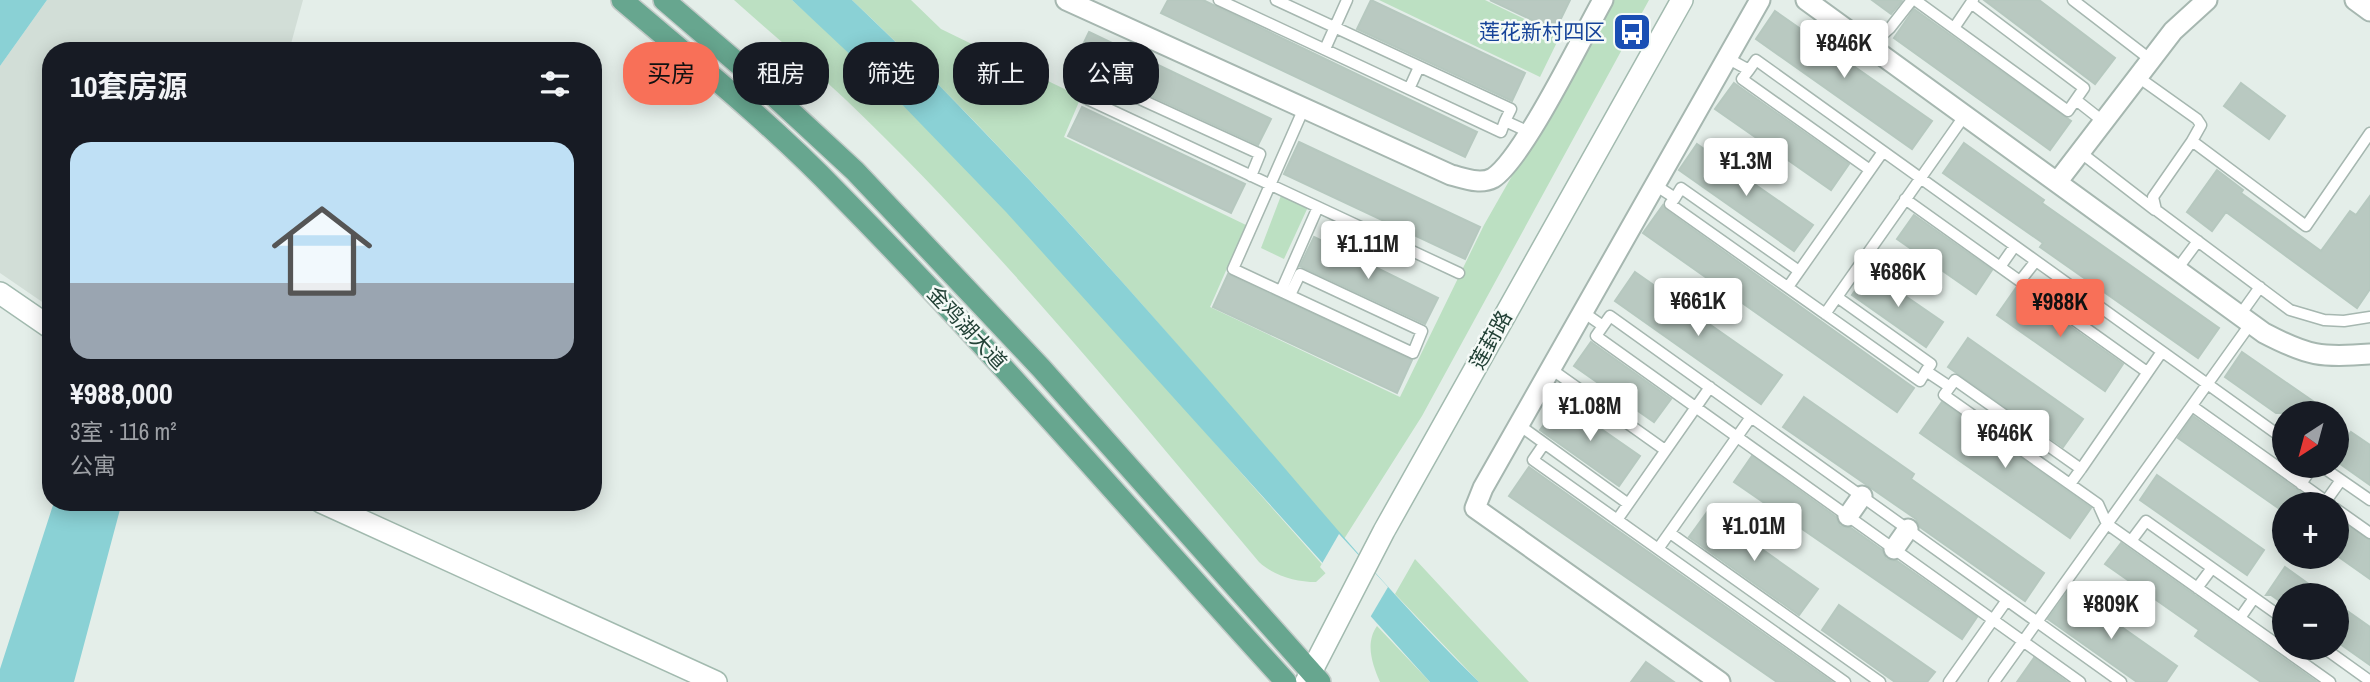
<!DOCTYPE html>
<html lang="zh">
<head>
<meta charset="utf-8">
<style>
	:root { --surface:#171b24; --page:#242831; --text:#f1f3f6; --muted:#9ea1a6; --line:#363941; --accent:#f87058 }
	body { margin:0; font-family:"Archivo Narrow","Noto Sans SC",sans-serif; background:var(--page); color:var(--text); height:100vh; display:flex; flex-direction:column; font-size:26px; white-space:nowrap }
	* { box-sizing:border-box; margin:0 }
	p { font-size:23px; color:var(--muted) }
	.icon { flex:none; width:38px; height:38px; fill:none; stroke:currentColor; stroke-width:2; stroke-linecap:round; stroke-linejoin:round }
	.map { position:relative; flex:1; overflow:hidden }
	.sheet { position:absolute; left:42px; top:42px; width:560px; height:469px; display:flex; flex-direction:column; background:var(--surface); border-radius:28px; box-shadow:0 4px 18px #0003 }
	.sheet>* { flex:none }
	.guide { position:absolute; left:623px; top:42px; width:665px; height:63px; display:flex; gap:14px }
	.needle { width:46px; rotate:216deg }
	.controls { position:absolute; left:2272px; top:401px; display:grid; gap:14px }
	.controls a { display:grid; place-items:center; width:77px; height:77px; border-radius:50%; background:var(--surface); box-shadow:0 4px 18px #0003; font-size:35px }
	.price { position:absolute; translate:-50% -60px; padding:0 16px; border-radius:7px; background:#fff; color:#222; font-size:23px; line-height:46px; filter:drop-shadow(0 2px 4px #0008) }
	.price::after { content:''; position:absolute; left:50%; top:42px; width:21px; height:16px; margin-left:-10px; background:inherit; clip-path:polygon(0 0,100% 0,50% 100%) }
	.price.current { background:var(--accent); color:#111 }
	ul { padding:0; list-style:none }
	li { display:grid; align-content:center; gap:14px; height:371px; padding:0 28px }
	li+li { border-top:2px solid var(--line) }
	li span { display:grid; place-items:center; height:217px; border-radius:21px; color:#555 }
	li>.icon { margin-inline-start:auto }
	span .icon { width:126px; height:126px; fill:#fffc; stroke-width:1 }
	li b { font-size:30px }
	h2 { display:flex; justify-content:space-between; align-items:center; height:84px; padding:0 28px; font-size:30px }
	.tag { padding:0 24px; border-radius:28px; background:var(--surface); box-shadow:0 4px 18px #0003; font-size:24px; line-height:63px }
	.tag.current { background:var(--accent); color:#111 }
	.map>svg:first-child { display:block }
	.built { fill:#d2ded7 }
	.green { fill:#bce0c2 }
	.water { fill:#8ad1d5 }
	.pier { fill:#e4eee9 }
	.building { fill:#b9c9c1; stroke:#b6c8bf; stroke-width:2 }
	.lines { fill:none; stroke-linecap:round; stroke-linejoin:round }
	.lane-casing { stroke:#a6b7b0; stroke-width:13 }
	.street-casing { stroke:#a6b7b0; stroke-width:23 }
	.secondary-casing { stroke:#a2baaf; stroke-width:24 }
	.primary-casing { stroke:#c1cac7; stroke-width:24 }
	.lane { stroke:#fff; stroke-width:10 }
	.street { stroke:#fff; stroke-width:19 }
	.secondary { stroke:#fff; stroke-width:21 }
	.primary { stroke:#67a68f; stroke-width:21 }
	.labels { text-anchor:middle; stroke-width:5; stroke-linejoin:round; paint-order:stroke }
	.transit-label { font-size:21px; fill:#164399; stroke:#f5faf7; text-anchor:end }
	.street-label { font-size:21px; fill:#224136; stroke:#f5faf7 }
</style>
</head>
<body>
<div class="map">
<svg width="2370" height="682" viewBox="0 0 2370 682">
	<rect width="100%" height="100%" fill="#e4eee9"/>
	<path class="built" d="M47,0H303L289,51H51V308L0,273V66Z"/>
	<path class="green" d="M734,0H792C986,173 1155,377 1328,571L1316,582C1296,582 1274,576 1259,562C1126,404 995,242 845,99C809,65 771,33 734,0Z
		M852,0H911L941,29L1081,97L1064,137L1246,225L1210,307L1400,397L1484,225L1612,0H1649L1422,416L1344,539C1186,354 1029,167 852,0Z
		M1379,0H1485L1560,36L1540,77Z
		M1282,193L1308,207L1284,259L1261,248Z
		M1415,559L1529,682H1479L1395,594Z
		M1377,626L1430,682H1380C1372,664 1365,643 1377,626Z"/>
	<path class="water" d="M0,0H47L0,66Z
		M792,0H852C978,119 1093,248 1207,378C1297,481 1382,587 1479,682H1430L1006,212L890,92Z
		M54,502H122L74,682H0V669Z"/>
	<path class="pier" d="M1339,534L1388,587L1368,621L1320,567Z"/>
	<path class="building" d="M1168,0H1203L1477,132L1465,157L1161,13Z
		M1371,0L1525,73L1512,101L1357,29Z
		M1490,0H1570L1555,31Z
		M1872,0H1901L1902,1L1891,14Z
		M1984,0H2039L2115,58L2095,84Z
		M1914,9L2071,121L2050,150L1894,38Z
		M1775,11L1932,121L1912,149L1756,39Z
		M1089,32L1271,119L1258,145L1075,61Z
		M1734,83L1849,164L1831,190L1715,109Z
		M2241,83L2285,116L2269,139L2224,106Z
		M1082,107L1245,184L1231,213L1068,136Z
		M1299,142L1480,227L1465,259L1284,174Z
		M1964,143L2044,200L2042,203L2219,328L2198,358L2040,247L2043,243L1943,173Z
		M1697,144L1813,225L1794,251L1679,170Z
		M2217,170L2243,190L2241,193L2321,251L2350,211L2356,215L2370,196V289L2357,308L2226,212L2212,231L2187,212Z
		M1663,205L1666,210L1914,388L1897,412L1643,233Z
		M1914,215L1992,270L1976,294L1897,239Z
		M1314,237L1438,298L1425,324L1300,266Z
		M1869,271L1943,322L1926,347L1852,295Z
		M1635,272L1782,375L1761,404L1615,301Z
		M1228,274L1412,360L1397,393L1213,307Z
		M2016,288L2123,364L2105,391L1997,315Z
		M1968,338L2083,419L2063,447L1948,367Z
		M1591,342L1671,399L1654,422L1574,366Z
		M2242,352L2330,413H2276L2225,377Z
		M1804,397L1914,474L1911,479L2044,573L2025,601L1920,527L1916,519L1783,427Z
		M1561,401L1640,456L1619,486L1540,430Z
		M1942,402L2091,508L2070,538L1920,433Z
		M2193,416L2306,496L2300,504H2284V512L2178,438Z
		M2351,432L2370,445V485L2336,461V453Z
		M1752,456L1836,517L1840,526L1851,528L1882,550L1886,559L1897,561L1977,617L1962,639L1734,482Z
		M1529,467L1606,522L1832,682H1777L1509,496Z
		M2157,475L2264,550L2247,575L2140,500Z
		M1708,511L1818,589L1799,615L1689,537Z
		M2336,518L2370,540V579L2336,555Z
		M2121,543L2193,594L2317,682H2261L2195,636L2199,630L2105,564Z
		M2285,567L2324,595H2284V604L2271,595H2266Z
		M2069,590L2177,666L2166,682H2137L2048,619Z
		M2336,603L2370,627V665L2336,641Z
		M1839,605L1935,672L1927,682H1895L1822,630Z
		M2034,658L2067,682H2017Z
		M1646,662L1674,682H1631Z"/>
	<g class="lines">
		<defs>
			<path id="lane" d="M1219,0L1501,132L1505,121
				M1276,0L1511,109L1505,121L1529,132
				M1915,0L2068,111L2084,88L1971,3
				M2073,0L2151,60
				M1954,28L1973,0
				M1870,46L1890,28L1912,0
				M1325,49L1347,0
				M1727,58L1749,70L1756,60L2284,439
				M1749,70L1742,79L1870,170
				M2138,77L2197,119L2201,125L2192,141L2306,226L2370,133
				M1409,89L1419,67
				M2076,100L2104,122
				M2192,141L2153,197L2156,210L2290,310L2324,320L2344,321L2370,317
				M2080,152L2155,210
				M1251,176L1260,154L1094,78L1085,98L1459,273
				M1655,185L1675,198L1670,204L1920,381L1926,371L1950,387
				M1675,198L1681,188L1799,271
				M1905,199L2147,372
				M2000,267L2014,247
				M2178,268L2198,241
				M2020,281L2035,262
				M1788,287L1882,153
				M1281,291L1318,207
				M1290,295L1300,274L1422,331L1413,353L1233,269L1304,108
				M1837,297L1931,364L1926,371
				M1583,312L1603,326
				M1825,314L1965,115
				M2240,315L2260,287
				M1551,369L1665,450
				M2192,406L2330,504
				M1519,425L1627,503
				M1544,444L1533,460L1845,682
				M2321,466L2370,500
				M2081,469L2161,353
				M2070,484L2081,469L1955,380L1944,395L2098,504L2107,524L2330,682
				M2301,484L2313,466
				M2326,501L2341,480
				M2336,509L2370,533
				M1617,520L1710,387
				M1670,533L1880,682
				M2131,541L2146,521L2284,619
				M1658,549L1751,417
				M2197,588L2212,568
				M2240,618L2254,598
				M2324,648L2370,681
				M1949,682L2007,600
				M1994,682L2251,323
				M2080,682L1596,336L1610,316L2121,682"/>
			<path id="street" d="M1066,0L1451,175C1464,178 1480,185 1493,178C1523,159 1582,37 1603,0
				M1806,0L2264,333C2308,356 2321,358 2370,354
				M2355,0L2370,11
				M2058,181L2173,31L2207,0
				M1848,516L1862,496
				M1894,549L1908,529
				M1720,682L1475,508L1483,488L1760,0"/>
			<path id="secondary" d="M0,293L51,328
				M321,502L716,682
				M1306,682L1384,531L1682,0"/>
			<path id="primary" d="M622,0C696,63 772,124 839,194C994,351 1137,519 1286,682
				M664,0L748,72L855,171L1041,368L1320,682"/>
		</defs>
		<use href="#lane" class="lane-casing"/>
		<use href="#street" class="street-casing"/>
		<use href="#secondary" class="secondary-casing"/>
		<use href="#primary" class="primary-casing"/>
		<use href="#lane" class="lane"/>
		<use href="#street" class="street"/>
		<use href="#secondary" class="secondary"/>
		<use href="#primary" class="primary"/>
	</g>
	<defs>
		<symbol id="bus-square" viewBox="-11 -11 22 22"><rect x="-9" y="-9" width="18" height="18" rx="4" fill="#1a4fb4" stroke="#f5faf7"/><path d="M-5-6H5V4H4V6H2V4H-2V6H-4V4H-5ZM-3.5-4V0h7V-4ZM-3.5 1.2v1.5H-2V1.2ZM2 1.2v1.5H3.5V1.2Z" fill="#fff"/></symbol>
	</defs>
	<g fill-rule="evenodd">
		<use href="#bus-square" x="1610" y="10" width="44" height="44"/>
	</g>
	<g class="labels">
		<g class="transit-label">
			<text x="1605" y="39">莲花新村四区</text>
		</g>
		<g class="street-label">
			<text transform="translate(967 328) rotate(47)" y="7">金鸡湖大道</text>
			<text transform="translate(1491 340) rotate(-61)" y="7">莲葑路</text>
		</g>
	</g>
</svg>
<div class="controls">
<a><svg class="needle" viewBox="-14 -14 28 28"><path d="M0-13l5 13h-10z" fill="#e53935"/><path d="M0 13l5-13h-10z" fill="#9ea1a6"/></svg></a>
<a>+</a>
<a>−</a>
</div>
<b class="price" style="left:1844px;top:80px">¥846K</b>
<b class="price" style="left:1746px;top:198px">¥1.3M</b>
<b class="price" style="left:1368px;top:281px">¥1.11M</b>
<b class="price" style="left:1898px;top:309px">¥686K</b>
<b class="price" style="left:1698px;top:338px">¥661K</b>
<b class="price current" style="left:2060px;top:339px">¥988K</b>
<b class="price" style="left:1590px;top:443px">¥1.08M</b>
<b class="price" style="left:2005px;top:470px">¥646K</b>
<b class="price" style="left:1754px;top:563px">¥1.01M</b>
<b class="price" style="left:2111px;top:641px">¥809K</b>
<div class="guide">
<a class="tag current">买房</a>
<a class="tag">租房</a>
<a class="tag">筛选</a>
<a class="tag">新上</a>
<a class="tag">公寓</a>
</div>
<section class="sheet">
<h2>10套房源<svg class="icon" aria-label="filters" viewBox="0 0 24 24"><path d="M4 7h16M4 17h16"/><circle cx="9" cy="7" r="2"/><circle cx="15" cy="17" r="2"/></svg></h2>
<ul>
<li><span style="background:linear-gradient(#bfe0f5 65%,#9aa5b1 0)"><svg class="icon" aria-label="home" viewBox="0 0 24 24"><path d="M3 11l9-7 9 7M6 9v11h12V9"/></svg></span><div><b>¥988,000</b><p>3室 · 116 m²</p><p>公寓</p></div></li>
</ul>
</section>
</div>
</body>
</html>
